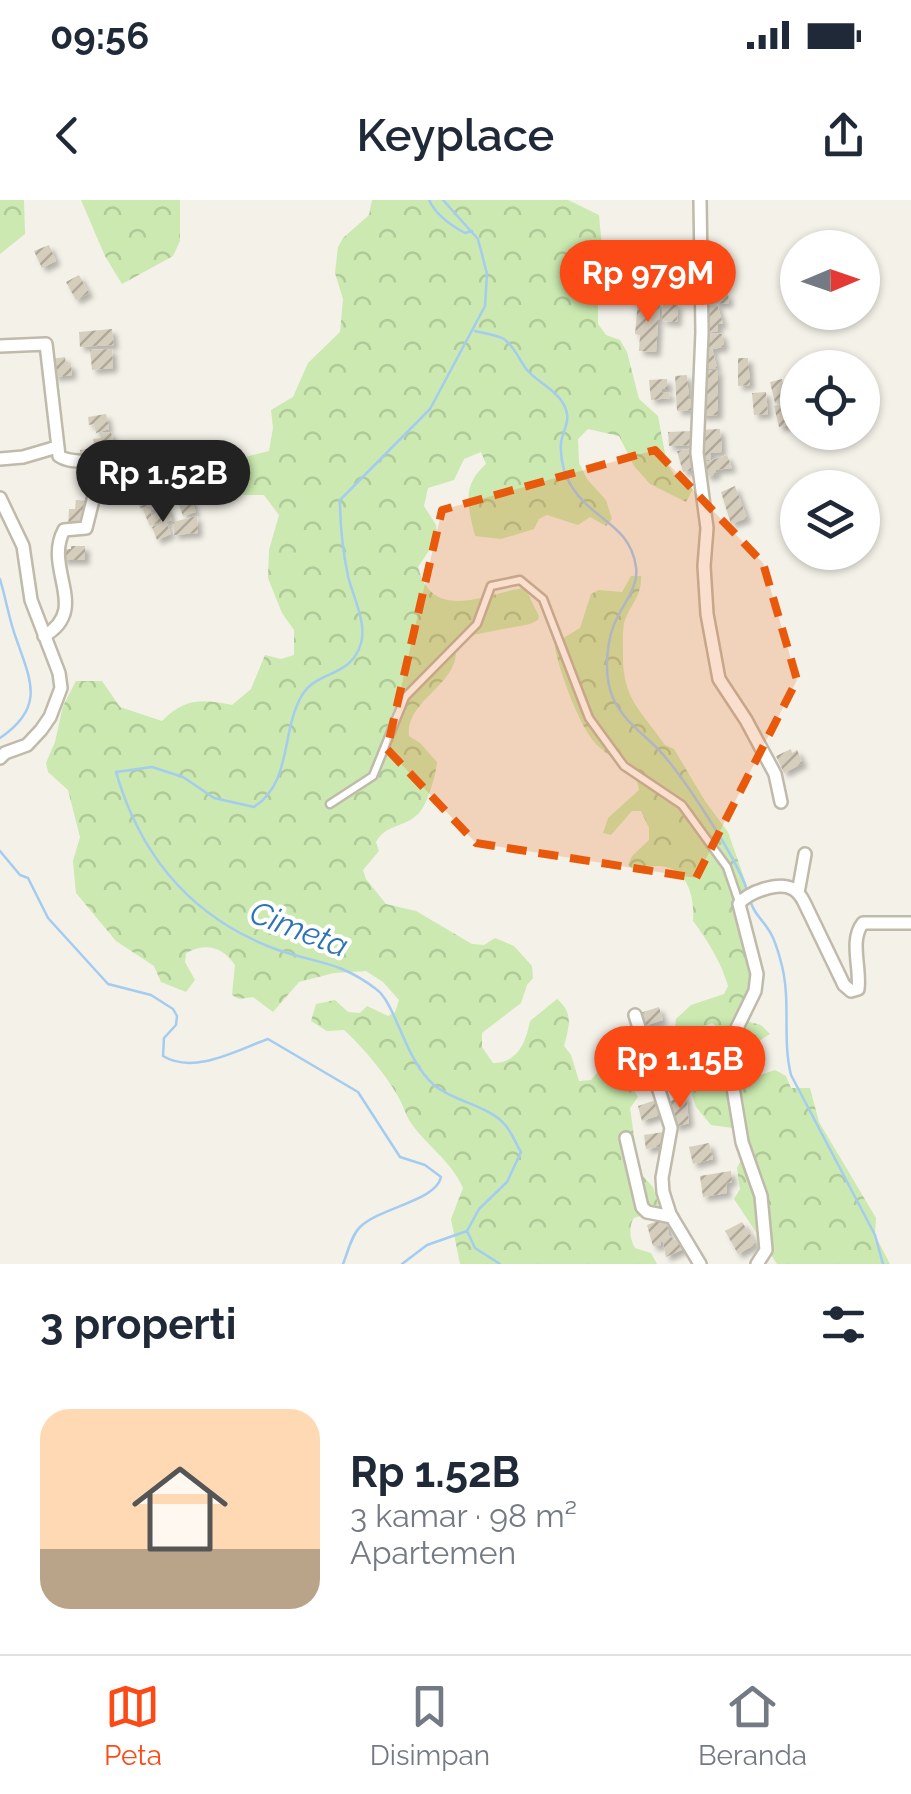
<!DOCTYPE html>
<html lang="id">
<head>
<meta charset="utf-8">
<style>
	:root { --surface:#fff; --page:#f6f6f7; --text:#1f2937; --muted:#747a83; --line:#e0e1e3; --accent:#fc4a17 }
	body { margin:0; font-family:Raleway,sans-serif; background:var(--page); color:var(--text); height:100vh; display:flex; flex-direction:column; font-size:38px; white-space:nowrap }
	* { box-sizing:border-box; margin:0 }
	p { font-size:32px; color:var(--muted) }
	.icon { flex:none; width:55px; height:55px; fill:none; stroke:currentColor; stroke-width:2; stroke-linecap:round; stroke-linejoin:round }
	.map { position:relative; height:1064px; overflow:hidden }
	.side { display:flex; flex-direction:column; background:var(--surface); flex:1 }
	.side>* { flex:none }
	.needle { width:65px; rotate:88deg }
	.buttons { position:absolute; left:780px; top:30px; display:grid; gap:20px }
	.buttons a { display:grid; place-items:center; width:100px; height:100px; border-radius:50%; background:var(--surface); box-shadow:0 2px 8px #0004; font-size:50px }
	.price { position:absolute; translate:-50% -85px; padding:0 22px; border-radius:35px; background:var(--accent); color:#fff; font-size:32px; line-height:65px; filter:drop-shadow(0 2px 5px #0008) }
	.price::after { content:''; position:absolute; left:50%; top:60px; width:30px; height:22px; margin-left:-15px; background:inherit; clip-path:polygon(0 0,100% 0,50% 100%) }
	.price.active { background:#222; color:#fff }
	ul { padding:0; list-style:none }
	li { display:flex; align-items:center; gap:30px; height:250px; padding:0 40px }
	li span { display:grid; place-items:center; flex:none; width:280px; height:200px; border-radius:30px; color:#555 }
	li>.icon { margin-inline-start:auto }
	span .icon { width:120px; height:120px; fill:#fffc; stroke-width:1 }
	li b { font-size:42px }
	h2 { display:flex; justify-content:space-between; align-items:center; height:120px; padding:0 40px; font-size:42px }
	.status { display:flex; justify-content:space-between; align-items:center; height:70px; padding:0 50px; background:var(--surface); direction:ltr }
	.status svg { height:28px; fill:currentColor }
	header { display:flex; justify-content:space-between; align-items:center; height:130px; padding:0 40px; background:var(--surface); font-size:45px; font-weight:600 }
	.tabs { display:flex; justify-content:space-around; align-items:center; height:140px; border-top:2px solid var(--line); background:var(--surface); font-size:28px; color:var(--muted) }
	.tabs a { display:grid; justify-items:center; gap:5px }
	.tabs .active { color:var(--accent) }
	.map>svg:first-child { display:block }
	.forest { fill:url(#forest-crowns) }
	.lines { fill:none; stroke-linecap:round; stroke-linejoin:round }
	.stream { stroke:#a4ccf1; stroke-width:2.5 }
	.building { fill:url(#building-hatch); filter:url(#shadow) }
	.lane-casing { stroke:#c0baaa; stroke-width:11 }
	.street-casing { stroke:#c0baaa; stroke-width:16 }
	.lane { stroke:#fff; stroke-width:6 }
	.street { stroke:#fff; stroke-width:11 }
	.marked { fill:#e8590c; fill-opacity:0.2; stroke:#e8590c; stroke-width:8; stroke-dasharray:20 12; stroke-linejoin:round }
	.labels { text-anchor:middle; stroke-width:8; stroke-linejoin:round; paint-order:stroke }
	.water-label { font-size:32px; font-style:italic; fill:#2e73b6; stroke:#fff }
</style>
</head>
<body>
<div class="status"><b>09:56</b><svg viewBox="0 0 49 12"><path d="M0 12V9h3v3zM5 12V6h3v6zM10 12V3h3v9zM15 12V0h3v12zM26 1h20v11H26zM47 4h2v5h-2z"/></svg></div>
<header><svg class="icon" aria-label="back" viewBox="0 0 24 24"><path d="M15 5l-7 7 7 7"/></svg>Keyplace<svg class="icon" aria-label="share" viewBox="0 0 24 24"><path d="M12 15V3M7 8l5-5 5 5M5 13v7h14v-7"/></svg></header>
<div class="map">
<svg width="911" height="1064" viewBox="0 0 911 1064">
	<defs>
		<pattern id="forest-crowns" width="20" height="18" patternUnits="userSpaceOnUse" patternTransform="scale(2.5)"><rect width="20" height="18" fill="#cbe9b0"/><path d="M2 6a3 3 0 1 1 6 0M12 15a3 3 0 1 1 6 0" fill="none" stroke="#b0c998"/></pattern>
		<pattern id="building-hatch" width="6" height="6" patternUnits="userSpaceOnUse" patternTransform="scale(2.5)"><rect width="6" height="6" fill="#d6cebd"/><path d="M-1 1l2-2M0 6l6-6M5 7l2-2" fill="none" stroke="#b0a99a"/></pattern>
		<filter id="shadow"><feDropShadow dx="4.5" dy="4.5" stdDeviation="2.5" flood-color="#0004"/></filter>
	</defs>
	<rect width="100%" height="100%" fill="#f4f1e8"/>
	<path class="forest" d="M0,0H24L25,34L0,54Z
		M81,0H180V41L173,56L122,84L105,56Z
		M372,0H568L599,15L603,59L598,94V124L606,135L620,140L627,152L639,199L658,216L667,264L675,276L693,289L686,302L650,284L634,266L619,236L588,229L578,239L579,263L587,279L606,300L612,319L606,326L590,317L578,325L547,315L539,319L534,329L501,339L475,336C468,307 461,286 486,264L481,252L464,259L454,280L428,288L424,306L436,325L438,337L418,367C433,425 487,392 525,388L539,416L538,420L530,424L457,438C456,446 457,456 454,463C446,488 405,506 409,536L420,543L437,562C436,575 427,607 417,615C404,627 385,625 376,642L379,651L363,670L366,679L386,704L416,711L472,744L484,745L495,738L514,746L532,766L533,778L527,785L521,803L482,833V847L493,863C518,863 526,842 530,821L557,799C574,813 569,827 564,846L571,855L579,881L591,880L605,863C622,873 628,879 638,897L630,908L639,972L653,987L660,1010L634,1018C628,1026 630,1040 635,1048L651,1053L657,1064H460L451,1019L463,988C451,960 425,945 409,920C405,913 403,905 399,898C388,877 361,845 344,830L327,831L311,821L316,804L335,800L348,812L360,813L367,806L388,816L395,812L399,800L383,782L366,771L334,773L299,782L273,812L253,797L239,799L232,795L235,765C223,747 206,742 186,753L185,762L195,780L186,792L161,782L154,766L116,741L76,693L73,661L80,637L68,590L48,572L46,563L55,542L63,506L76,481H102L120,507L162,521C185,498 202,499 232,505L251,489L265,455L281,459L294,455V430L282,413L268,378L269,350L279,315L264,295H243L233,274L234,265L241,258L269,251L273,228L271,210L293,197L308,163L340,132L343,99L335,73L338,47L343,38L369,15Z
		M631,376H641C642,395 631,404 625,420C622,430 623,442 623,453C622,499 641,510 665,545L674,549L705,601L728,632L747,686L739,697C741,711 753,722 755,736C759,760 748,796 739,819L761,825L770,834L734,856C730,840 726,833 712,823L700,828L696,845L705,885L716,890L775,870L786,876L791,888H810L819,922L876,1018L875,1035L890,1064H777L734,999L740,989L737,968L743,956L732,928L711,925L696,907L682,863L684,842L675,829L676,819L691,805L724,794L728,786C722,764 707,739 693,721C696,682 676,654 635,671L628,665L632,656L649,640V628L641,611H632L611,635L603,633L608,618L639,590C637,568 611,560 596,544C579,526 560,473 555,448V443L580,428L591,394L599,390L622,392Z"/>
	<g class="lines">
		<path class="stream" d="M429,0C436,15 450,25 465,33L472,31
			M443,0L478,39L487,74L485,106L430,209L340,300C340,325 343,352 348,376C353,397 367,423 361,443C351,479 316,469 301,497C281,533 292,582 254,607L214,598L183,577L152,567L116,572C141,658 193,719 278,750C319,764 339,761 376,789C396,803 404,859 434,885C454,902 489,905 506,926C512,933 516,944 521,952L507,982L479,1009L467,1031L475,1048L500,1064
			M475,131C483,133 496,135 504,139C515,147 519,160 527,170C539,184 564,193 567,214C569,224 562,233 561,243C560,258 564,274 572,287C592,320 630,324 636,367C639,385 625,402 618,416C606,438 603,475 613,498C623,520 641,532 658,549C682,574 736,657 747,690
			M0,379C6,399 9,420 17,441C32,483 44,508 0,538
			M0,651L20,675L28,678L48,718L108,784L151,795L173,809L177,816L176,825L164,838L163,856C194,875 237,850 268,839L358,892L400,957L425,965L441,977C436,1001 381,1007 360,1027C351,1036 348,1052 343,1064
			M751,703C755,715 762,719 768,729C775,738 779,754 782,766C791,803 782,838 791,875L875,1035L883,1064
			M402,1064L427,1045L467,1031"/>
	</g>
	<path class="building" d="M49,45L56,61L42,68L34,51Z
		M79,75L89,93L76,100L66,82Z
		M710,76H720L722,96L728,93L729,103L715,104L714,96H710L711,102L705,103L704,93L711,92Z
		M638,101L660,103L659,120H648L658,121L656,152L639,151L640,135L635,134Z
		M663,103L678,104L677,122L662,121Z
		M717,104L723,124H718V131L705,132V105Z
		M112,129L114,145L80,147L79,132Z
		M711,133L722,134L724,147L712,149L717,168L702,169L701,161L708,160L705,134Z
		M112,149L113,168L92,170L90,150Z
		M65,157L66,165L71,164L72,175L54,177L52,159Z
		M738,158H748L750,185L738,186Z
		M718,169V215L700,216L701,173Z
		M687,175L689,199H694L695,210L677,211L675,176Z
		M667,179L668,189H662V193L669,192L670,198L651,200L649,180Z
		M782,179L787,201L775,203L770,182Z
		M766,192L768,214L754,215L752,193Z
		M786,203L791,225L779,227L774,206Z
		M106,214L109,229L96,233L94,224L89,225L88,217Z
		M720,229L722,252L710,253L711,260H700L699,230Z
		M693,231V245L669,246L668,232Z
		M111,232L117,258L81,259L80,250L107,247H94L93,239L101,238V233Z
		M694,248L695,270L683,272L677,251Z
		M727,255L732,268L715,270L717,274L707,277L703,263Z
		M106,262H118L121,281L107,282Z
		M735,286L747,318L731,324L721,292Z
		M188,289L196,312L183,316L175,294Z
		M156,298L158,308L150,310L152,316L159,313L162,321L150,326L143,310L152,306L140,308L138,301Z
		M76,300L87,301L85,322L79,321V328H68L69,309H75Z
		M167,306L172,320L166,322L171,334L157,340L152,327L164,322L159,309Z
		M197,316L198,333L174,335L173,322Z
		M71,346H85V360H62V349H71Z
		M791,549L792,553L797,550L803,563L784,573L776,556Z
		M659,807L663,820L644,826L640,813Z
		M672,838L673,843L678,841L681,851L653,859L650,849L664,845L663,840Z
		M674,855L682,876L660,883L654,861Z
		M686,894L689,923L675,927L668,902Z
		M659,899L663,914L642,921L638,906Z
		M664,932L666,946L646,949L644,935Z
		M709,943L713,959L693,964L689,947Z
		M731,971L732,982L726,983L727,993L703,997L700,976Z
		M666,1018L669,1035L674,1040L683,1036L688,1047L666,1057L662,1038L660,1046H653L647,1025Z
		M742,1022L756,1044L738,1054L725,1031Z"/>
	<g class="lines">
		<defs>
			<path id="lane" d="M330,604L373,576L405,497L477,424L491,386L520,380L543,399L589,518L624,566L682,605L727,667L739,702"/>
			<path id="street" d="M700,0L702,132L697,253L707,328L704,366L707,414L719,479L746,520L775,574L781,602
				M0,146L46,144L59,256C72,265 91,257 101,268L86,328L64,330C43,369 91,409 44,436
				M0,259L23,257L57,247
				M0,298L23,346L31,400L59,473L61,488L50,517L41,530L27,545L5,553L0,558
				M798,693L805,654
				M635,815L671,928L662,978L663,992L670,1014L700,1064
				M626,938L642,1007L647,1012L672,1017
				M757,1064L766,1050L761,996L742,942L731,876L735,832L755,791L757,774L739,704C748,692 779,681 793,689C798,692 802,698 804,702L844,785L851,791L858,789C861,768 849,740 863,723H911"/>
		</defs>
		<use href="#lane" class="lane-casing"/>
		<use href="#street" class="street-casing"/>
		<use href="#lane" class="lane"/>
		<use href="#street" class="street"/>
	</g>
	<path class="marked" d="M655,250L763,363L797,480L696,678L476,643L387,549L442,310Z"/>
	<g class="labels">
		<g class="water-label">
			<text transform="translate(299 729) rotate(21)" y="11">Cimeta</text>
		</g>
	</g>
</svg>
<div class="buttons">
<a><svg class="needle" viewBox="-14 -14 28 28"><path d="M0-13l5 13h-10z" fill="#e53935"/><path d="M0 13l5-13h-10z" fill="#747a83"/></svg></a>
<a><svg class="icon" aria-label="locate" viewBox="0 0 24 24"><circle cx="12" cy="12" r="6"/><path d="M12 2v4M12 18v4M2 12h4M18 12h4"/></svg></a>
<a><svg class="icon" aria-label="layers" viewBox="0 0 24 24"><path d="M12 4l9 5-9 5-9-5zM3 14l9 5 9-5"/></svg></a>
</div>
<b class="price" style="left:648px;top:125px">Rp 979M</b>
<b class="price active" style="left:163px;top:325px">Rp 1.52B</b>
<b class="price" style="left:680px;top:911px">Rp 1.15B</b>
</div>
<section class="side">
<h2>3 properti<svg class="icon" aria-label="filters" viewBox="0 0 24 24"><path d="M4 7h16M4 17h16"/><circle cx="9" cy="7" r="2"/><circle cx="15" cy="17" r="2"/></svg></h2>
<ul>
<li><span style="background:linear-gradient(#ffd9b3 70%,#b9a48a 0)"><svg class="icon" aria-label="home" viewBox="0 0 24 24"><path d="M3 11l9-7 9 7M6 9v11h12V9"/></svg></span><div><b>Rp 1.52B</b><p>3 kamar · 98 m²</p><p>Apartemen</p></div></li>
</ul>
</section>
<nav class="tabs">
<a class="active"><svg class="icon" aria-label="map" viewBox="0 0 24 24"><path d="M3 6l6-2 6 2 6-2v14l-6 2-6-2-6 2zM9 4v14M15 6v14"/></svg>Peta</a>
<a><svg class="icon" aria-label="saved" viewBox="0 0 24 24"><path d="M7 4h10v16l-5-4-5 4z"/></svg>Disimpan</a>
<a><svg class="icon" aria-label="home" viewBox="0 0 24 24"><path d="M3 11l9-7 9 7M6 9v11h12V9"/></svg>Beranda</a>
</nav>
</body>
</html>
